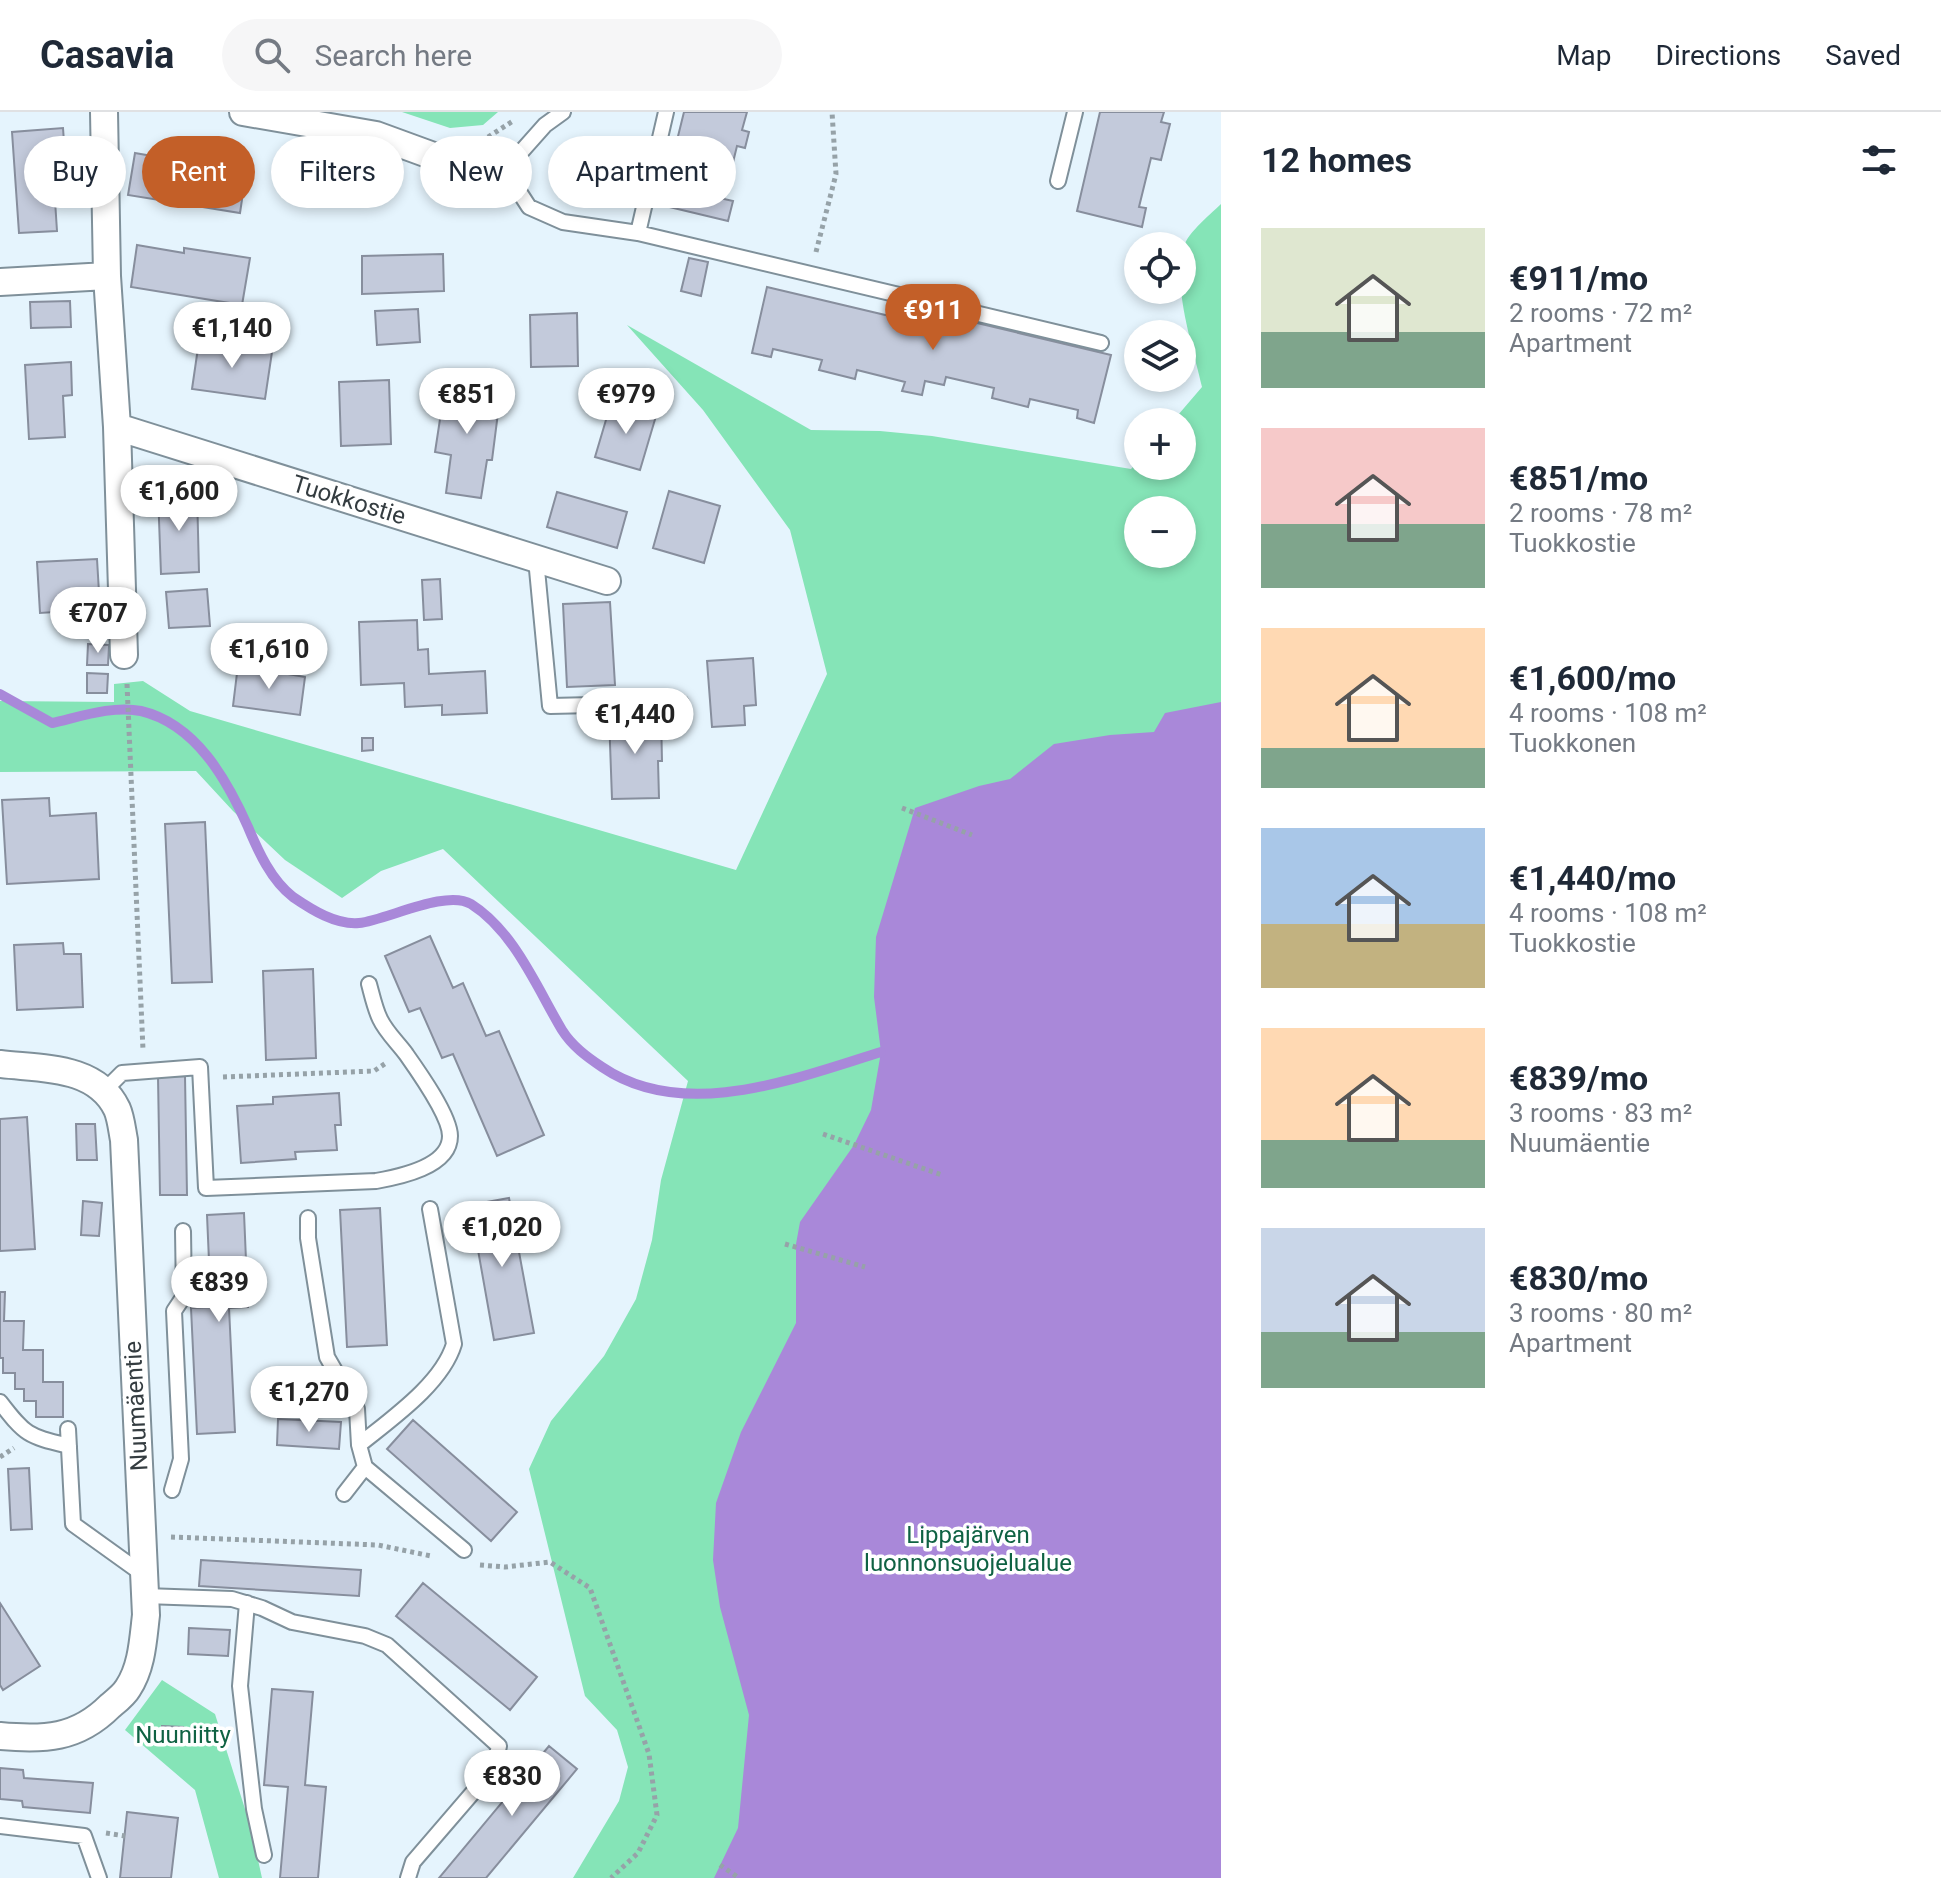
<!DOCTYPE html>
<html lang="en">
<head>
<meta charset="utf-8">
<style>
	:root { --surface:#fff; --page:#f6f6f7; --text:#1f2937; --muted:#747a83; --line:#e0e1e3; --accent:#c35f28 }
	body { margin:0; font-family:Roboto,sans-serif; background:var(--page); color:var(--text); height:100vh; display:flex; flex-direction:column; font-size:30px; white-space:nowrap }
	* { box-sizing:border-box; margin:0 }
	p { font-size:26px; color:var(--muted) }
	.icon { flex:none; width:44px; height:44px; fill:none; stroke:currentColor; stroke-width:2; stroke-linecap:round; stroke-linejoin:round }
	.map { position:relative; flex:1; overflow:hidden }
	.sheet { display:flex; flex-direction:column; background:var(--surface); width:720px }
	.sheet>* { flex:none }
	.hud { position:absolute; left:24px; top:24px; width:760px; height:72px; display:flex; gap:16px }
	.fabs { position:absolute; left:1124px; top:120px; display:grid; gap:16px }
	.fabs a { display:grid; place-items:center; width:72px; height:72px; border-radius:50%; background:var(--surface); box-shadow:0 4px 12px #0003; font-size:40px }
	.price { position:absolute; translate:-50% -68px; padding:0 18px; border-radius:28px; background:#fff; color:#222; font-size:26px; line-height:52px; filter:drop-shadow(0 2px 4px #0008) }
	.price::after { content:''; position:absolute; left:50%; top:48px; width:24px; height:18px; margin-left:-12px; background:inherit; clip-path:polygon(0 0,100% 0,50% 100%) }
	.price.selected { background:var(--accent); color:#fff }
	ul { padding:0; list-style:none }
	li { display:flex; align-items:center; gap:24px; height:200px; padding:0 40px }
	li span { display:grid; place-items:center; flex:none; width:224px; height:160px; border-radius:0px; color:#555 }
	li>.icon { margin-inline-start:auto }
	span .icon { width:96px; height:96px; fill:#fffc; stroke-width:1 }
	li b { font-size:34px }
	h2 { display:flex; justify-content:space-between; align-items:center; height:96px; padding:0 40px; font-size:34px }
	.chip { padding:0 28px; border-radius:36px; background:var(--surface); box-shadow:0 4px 12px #0003; font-size:28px; line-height:72px }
	.chip.selected { background:var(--accent); color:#fff }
	header { display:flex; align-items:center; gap:48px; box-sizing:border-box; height:112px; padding:0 40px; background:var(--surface); border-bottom:2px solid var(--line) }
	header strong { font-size:38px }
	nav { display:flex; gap:44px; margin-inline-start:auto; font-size:28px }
	.search { width:560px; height:72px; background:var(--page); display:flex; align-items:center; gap:20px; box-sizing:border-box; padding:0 28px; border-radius:44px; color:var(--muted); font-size:30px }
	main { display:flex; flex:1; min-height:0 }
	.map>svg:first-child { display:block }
	.green { fill:#85e4b7; fill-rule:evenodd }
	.water { fill:#a988d9 }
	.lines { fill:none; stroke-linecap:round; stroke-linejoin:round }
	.stream { stroke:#a988d9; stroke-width:10 }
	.building { fill:#c3cadb; stroke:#878e9d; stroke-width:2 }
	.lane-casing { stroke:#7f909a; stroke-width:18 }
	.street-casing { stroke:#7f909a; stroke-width:30 }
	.path { stroke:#96a2a8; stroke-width:5; stroke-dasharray:4 4; stroke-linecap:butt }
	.lane { stroke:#fff; stroke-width:14 }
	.street { stroke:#fff; stroke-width:26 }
	.labels { text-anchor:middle; stroke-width:7; stroke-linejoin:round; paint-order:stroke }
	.street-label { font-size:24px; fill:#343c40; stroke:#fff }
	.park-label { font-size:24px; fill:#0f6243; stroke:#fff }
</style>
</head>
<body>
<header>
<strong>Casavia</strong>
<div class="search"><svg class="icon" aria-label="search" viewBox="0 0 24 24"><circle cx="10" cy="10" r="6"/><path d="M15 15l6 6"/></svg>Search here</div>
<nav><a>Map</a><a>Directions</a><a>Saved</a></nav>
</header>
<main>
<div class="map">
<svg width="1221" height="1766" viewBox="0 0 1221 1766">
	<rect width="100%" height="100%" fill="#e5f4fd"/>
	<path class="green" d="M402,0H498L483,13L450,16Z
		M1221,92V1766H573L619,1689L628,1655L617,1618L585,1584L529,1357L551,1309L604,1244L636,1187L652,1128L661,1068L688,969L443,737L381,759L342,786L285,748L233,699L196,659L0,660V589L114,590V572L143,569L190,599L736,758L827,562L790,418L703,298L627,213L811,318L880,319L932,324L1131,357L1138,349V354H1182V310H1172L1202,275C1193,235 1174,180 1182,140C1185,122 1209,104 1221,92ZM1138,398H1182V442H1138Z
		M162,1568L215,1602L251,1716L262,1766H219L195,1678L125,1618Z"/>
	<path class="water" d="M1221,590V1766H714L738,1716L749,1603L720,1495L713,1448L716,1391L741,1320L796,1211V1132L800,1110L854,1033L871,998L881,940L874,885L876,825L915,696L979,674L1010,667L1054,632L1110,623L1154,620L1165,601Z"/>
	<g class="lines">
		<path class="stream" d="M0,582L52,611C79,605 113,593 141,599C196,612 227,668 248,715C258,739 271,768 293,785C312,798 336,813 359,811C387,808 446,777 471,792C514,819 537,876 562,918C572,934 587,945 602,955C684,1011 796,966 881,940"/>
	</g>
	<path class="building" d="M684,0H747L742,18L749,20L745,36L737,34L724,87L733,89L728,109L661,93Z
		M1100,0H1164L1161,10L1170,12L1161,48L1151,46L1139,95L1146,96L1142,115L1077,99Z
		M63,16L67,72L54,73L57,119L19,121L12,20Z
		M135,41L181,49L182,44L247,54L240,101L128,83Z
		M137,133L184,141V136L250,146L242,193L131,175Z
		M443,142L444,179L362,182V144Z
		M689,146L708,150L701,184L681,179Z
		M767,175L936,215L939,202L1111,243L1094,311L1077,306L1078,298L1030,287L1028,295L992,286L994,276L946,265L944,273L925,269L922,283L902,279L905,270L857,258L855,267L819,258L822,248L773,237L771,245L752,241Z
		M70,189L71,215L31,216L30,190Z
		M418,197L420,230L377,233L375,199Z
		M577,201L578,254L531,255L530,203Z
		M199,229L272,240L265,287L192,277Z
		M71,250L72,283L63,284L65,325L29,327L25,253Z
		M389,268L391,332L341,334L339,270Z
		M446,268L490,275L487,291L499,293L492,348H487L481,386L446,381L451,343L435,340Z
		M611,291L656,304L640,358L595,345Z
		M669,379L720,394L704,451L653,436Z
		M197,380L199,460L161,462L158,381Z
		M557,380L627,400L617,436L547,415Z
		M97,447L100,497L40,501L37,450Z
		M440,467L442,507L424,508L422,468Z
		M207,477L210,514L169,516L166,480Z
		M610,490L615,573L567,575L563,492Z
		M417,508L418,538L428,537L429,562L485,559L487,601L442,603V593L405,595L404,571L361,573L359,510Z
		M88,532L109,533L108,553H87Z
		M753,546L756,593L744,594L745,613L712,615L707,549Z
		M238,553L305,565L300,603L233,594Z
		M87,561L108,562L107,581H87Z
		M661,602L662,649H658L659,686L612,687L609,604Z
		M362,626H373V638L362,639Z
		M49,686L50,704L96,701L99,767L7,772L2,688Z
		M205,710L212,870L172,871L165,712Z
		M430,824L453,876L463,871L486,924L499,919L544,1023L497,1044L453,942L442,946L420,896L409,900L385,844Z
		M63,831L64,842H81L83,895L17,898L14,833Z
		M313,857L316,946L266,948L263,859Z
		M185,964L187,1083H160L158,965Z
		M339,981L341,1013H335L337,1038L295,1040L296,1047L241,1051L237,994L273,992V985Z
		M27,1005L35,1137L0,1139V1007Z
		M76,1012H95L97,1048H77Z
		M509,1086L534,1221L494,1228L470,1093Z
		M83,1089L102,1091L99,1124L81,1123Z
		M380,1096L387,1233L347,1235L340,1098Z
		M244,1101L248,1195L229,1196L235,1320L197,1322L191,1196L211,1195L207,1103Z
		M0,1180H5L4,1209H24L23,1238H43V1270H63V1305H36V1289H24V1277H15V1261H3V1246H0Z
		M278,1307L341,1310L339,1337L277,1333Z
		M413,1308L517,1400L491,1429L387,1337Z
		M29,1356L32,1417L11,1418L8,1357Z
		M201,1448L361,1458L359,1484L199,1474Z
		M423,1471L537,1565L510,1598L396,1504Z
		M0,1491L40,1554L3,1578L0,1573Z
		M189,1516L230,1518L228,1544L188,1542Z
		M272,1577L313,1580L305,1673L326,1675L318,1766H280L288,1675L264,1673Z
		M162,1614L183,1615L182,1627L162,1626Z
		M549,1634L577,1657L486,1766H439Z
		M0,1656L23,1658L24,1666L93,1671L90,1701L23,1695L22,1689L0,1687Z
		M127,1700L178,1706L171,1766H120Z"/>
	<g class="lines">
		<defs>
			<path id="lane" d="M563,0L545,13L505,58L529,95L563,110L638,121L666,0
				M1058,69L1075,0
				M638,121L1101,231
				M536,447L550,594L681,591
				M104,979L122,961L200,955L206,1076L376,1069C399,1065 450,1055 450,1024C450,1004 418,959 406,942C398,931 386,920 380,907C375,897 372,883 369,872
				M308,1106V1126L327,1245L357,1297L359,1333L365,1355L344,1382
				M0,1290C26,1324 28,1324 69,1334
				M68,1317L73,1412L144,1463
				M359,1333C391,1307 442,1272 454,1232L430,1097
				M365,1355L464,1438
				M172,1378L181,1347L174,1199L184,1184L183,1119
				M145,1484L232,1487L262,1496L292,1510L365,1524L387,1533L499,1634L494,1656L413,1750L408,1766
				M247,1491L240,1574L254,1697L264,1743
				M0,1714L84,1724L99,1766"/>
			<path id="street" d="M104,0L107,164L117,315L607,469
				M243,0L376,23L458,53L505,58
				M0,170L107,164
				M117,315L124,543
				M0,952C41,957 96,953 117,997C121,1006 122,1018 124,1028L146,1503C143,1528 142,1555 128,1576C124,1583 116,1589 110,1594C77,1627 44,1628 0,1624"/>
		</defs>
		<use href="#lane" class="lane-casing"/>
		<use href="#street" class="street-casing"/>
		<path class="path" d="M488,25L513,9
			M816,140L836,62L832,0
			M127,572L143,938
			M902,696L972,723
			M223,965L374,959L386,951
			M823,1022L942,1063
			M785,1132L865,1155
			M0,1345L14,1336
			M171,1425L378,1433L431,1444
			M480,1453L505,1455L550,1450L590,1476L649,1642L657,1703L638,1741L611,1766
			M106,1721L125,1724
			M720,1753L739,1766"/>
		<use href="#lane" class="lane"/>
		<use href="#street" class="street"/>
	</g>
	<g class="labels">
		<g class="street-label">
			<text transform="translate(349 388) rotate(17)" y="8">Tuokkostie</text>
			<text transform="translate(136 1294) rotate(-93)" y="8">Nuumäentie</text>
		</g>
		<g class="park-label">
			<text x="968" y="1431">Lippajärven<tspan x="968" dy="28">luonnonsuojelualue</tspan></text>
			<text x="183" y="1631">Nuuniitty</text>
		</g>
	</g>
</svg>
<div class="fabs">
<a><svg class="icon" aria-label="locate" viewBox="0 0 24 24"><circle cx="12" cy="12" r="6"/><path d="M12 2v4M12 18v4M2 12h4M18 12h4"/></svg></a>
<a><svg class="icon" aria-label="layers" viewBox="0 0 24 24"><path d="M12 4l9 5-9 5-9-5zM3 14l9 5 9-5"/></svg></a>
<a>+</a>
<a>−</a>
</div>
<b class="price selected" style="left:933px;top:240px">€911</b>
<b class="price" style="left:232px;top:258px">€1,140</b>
<b class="price" style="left:467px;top:324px">€851</b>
<b class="price" style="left:626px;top:324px">€979</b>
<b class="price" style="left:179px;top:421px">€1,600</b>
<b class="price" style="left:98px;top:543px">€707</b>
<b class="price" style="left:269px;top:579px">€1,610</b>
<b class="price" style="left:635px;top:644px">€1,440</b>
<b class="price" style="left:502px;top:1157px">€1,020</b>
<b class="price" style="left:219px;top:1212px">€839</b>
<b class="price" style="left:309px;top:1322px">€1,270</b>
<b class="price" style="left:512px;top:1706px">€830</b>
<div class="hud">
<a class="chip">Buy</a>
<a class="chip selected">Rent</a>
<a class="chip">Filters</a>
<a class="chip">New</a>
<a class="chip">Apartment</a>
</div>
</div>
<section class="sheet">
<h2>12 homes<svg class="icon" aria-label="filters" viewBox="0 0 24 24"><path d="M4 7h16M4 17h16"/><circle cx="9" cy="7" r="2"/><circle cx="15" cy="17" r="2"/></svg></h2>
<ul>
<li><span style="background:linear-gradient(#dfe7d0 65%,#7fa58c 0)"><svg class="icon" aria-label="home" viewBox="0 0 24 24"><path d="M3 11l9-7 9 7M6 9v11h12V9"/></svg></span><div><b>€911/mo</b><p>2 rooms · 72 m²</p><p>Apartment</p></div></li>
<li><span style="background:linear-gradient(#f6c9c9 60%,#7fa58c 0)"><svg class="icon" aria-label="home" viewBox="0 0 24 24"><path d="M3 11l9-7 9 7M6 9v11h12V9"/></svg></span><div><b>€851/mo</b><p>2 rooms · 78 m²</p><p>Tuokkostie</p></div></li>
<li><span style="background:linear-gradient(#ffd9b3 75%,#7fa58c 0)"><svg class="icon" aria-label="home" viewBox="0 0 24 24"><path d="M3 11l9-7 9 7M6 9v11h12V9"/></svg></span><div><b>€1,600/mo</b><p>4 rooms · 108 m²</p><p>Tuokkonen</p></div></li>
<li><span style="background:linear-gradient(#a9c7e8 60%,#c2b280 0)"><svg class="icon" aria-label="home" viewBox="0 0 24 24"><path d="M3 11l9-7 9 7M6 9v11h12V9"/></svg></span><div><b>€1,440/mo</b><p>4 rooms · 108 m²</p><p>Tuokkostie</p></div></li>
<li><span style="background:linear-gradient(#ffd9b3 70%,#7fa58c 0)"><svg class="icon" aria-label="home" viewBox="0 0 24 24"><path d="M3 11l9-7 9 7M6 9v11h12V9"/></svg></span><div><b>€839/mo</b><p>3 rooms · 83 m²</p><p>Nuumäentie</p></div></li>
<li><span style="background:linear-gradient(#c9d6e8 65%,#7fa58c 0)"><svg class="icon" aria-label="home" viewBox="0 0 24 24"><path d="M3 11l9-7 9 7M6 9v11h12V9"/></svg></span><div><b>€830/mo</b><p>3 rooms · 80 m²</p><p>Apartment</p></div></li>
</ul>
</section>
</main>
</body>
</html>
